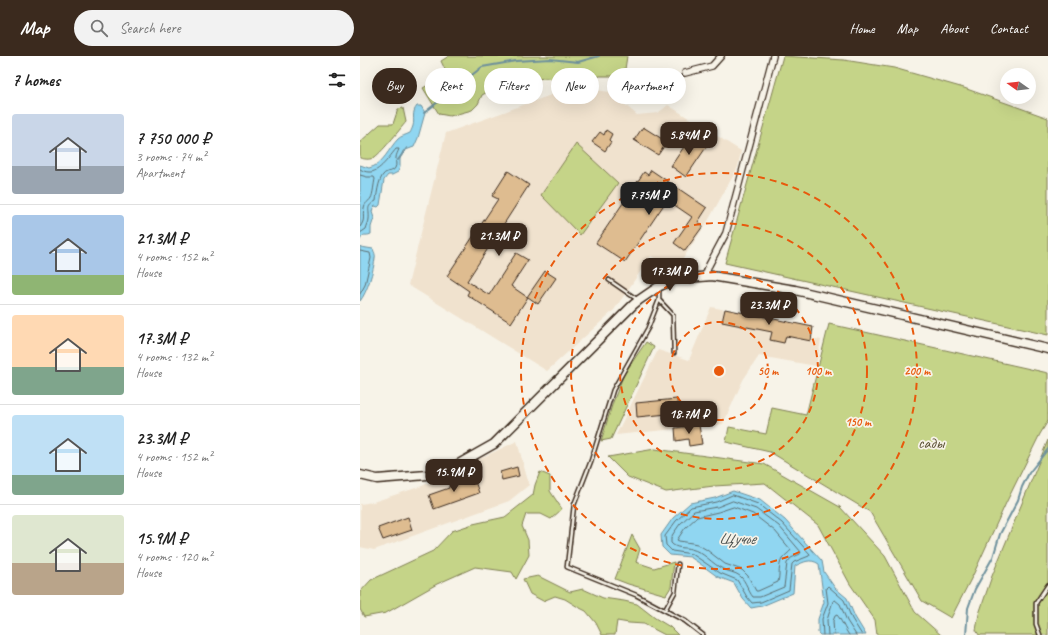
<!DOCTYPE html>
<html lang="en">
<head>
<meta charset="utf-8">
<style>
	:root { --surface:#fff; --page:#f2f2f2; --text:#222; --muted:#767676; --line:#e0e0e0; --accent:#3b2a1e }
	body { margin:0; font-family:Caveat,sans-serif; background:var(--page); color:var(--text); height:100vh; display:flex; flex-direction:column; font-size:15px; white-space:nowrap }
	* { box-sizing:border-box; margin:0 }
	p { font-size:13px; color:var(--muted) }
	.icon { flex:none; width:22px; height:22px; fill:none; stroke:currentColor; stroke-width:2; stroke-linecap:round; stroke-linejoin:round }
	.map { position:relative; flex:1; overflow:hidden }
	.side { display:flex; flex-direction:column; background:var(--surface); width:360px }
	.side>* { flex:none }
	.guide { position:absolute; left:12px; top:12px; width:380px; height:36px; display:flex; gap:8px }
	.needle { width:26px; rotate:284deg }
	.fabs { position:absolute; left:640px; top:12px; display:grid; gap:8px }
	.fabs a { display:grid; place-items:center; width:36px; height:36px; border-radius:50%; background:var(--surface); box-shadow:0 4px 16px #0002; font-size:20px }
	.price { position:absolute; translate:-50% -34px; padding:0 9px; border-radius:8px; background:var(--accent); color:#fff; font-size:13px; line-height:26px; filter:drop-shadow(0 1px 2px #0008) }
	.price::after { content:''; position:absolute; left:50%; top:24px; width:12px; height:9px; margin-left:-6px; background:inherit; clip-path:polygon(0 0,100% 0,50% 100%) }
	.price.on { background:#222; color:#fff }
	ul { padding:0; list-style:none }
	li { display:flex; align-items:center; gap:12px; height:100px; padding:0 12px }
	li+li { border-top:1px solid var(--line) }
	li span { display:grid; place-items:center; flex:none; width:112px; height:80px; border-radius:4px; color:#555 }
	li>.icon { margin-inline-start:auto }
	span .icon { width:48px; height:48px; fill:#fffc; stroke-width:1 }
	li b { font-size:17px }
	h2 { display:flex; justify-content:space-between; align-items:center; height:48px; padding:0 12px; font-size:17px }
	.chip { padding:0 14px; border-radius:18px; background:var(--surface); box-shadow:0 4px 16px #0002; font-size:14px; line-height:36px }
	.chip.on { background:var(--accent); color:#fff }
	header { display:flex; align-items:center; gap:24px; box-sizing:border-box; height:56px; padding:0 20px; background:var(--accent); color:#fff }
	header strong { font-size:19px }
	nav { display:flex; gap:22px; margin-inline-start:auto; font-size:14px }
	.search { width:280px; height:36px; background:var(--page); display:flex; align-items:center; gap:10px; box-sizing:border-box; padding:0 14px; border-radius:22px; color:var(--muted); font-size:15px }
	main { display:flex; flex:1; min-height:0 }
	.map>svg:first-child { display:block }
	.built { fill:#f0e2ce }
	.green { fill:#c5d488; stroke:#807f53 }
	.water { fill:#90d6f1; stroke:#6e919d }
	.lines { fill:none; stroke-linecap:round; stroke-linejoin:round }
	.shore { stroke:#5d6f72; stroke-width:1 }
	.stream { stroke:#6e919d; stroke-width:2 }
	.building { fill:#debc90; stroke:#3b2a1e }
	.lane-casing { stroke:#3b2a1e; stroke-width:5.5 }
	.street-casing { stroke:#3b2a1e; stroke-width:8 }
	.secondary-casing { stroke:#3b2a1e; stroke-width:11 }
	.lane { stroke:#f7f3e8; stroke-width:2.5 }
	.street { stroke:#f7f3e8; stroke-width:5.5 }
	.secondary { stroke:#f7f3e8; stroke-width:8 }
	.ring { fill:none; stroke:#e8590c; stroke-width:2; stroke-dasharray:7 5 }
	.labels { text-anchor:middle; stroke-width:3.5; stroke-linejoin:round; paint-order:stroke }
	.park-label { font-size:16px; fill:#5e5438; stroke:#f7f3e8 }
	.water-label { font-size:17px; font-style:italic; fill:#505553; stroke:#f7f3e8 }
	.centre { fill:#e8590c; stroke:#f7f3e8; stroke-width:2 }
	.ring-label { font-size:12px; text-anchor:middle; font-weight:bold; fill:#e8590c; stroke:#f7f3e8; stroke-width:3.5; stroke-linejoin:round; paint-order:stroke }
</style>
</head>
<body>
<header>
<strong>Map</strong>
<div class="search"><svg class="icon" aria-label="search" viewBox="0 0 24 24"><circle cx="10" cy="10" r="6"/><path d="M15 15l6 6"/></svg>Search here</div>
<nav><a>Home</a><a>Map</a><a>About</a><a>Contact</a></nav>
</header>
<main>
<section class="side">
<h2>7 homes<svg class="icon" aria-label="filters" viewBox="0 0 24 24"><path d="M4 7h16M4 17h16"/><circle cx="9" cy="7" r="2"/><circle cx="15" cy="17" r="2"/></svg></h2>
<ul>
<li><span style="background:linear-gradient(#c9d6e8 65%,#9aa5b1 0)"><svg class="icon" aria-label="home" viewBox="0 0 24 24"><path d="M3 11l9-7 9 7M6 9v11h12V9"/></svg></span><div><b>7 750 000 ₽</b><p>3 rooms · 74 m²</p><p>Apartment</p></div></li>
<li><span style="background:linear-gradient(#a9c7e8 75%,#8fb573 0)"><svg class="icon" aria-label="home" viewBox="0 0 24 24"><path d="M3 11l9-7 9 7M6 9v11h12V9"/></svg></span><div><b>21.3M ₽</b><p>4 rooms · 152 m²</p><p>House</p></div></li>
<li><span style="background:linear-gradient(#ffd9b3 65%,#7fa58c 0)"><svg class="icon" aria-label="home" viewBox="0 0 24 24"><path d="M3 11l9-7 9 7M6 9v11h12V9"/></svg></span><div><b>17.3M ₽</b><p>4 rooms · 132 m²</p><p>House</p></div></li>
<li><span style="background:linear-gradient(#bfe0f5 75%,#7fa58c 0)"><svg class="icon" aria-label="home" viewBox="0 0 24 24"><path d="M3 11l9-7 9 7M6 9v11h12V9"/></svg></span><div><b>23.3M ₽</b><p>4 rooms · 152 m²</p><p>House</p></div></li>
<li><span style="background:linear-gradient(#dfe7d0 60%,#b9a48a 0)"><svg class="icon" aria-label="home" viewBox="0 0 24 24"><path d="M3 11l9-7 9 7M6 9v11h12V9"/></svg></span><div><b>15.9M ₽</b><p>4 rooms · 120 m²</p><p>House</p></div></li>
</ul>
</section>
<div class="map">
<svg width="688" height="579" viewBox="0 0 688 579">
	<rect width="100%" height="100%" fill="#f7f3e8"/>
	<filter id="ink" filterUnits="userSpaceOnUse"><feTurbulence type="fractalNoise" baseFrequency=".025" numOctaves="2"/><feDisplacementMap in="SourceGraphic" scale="8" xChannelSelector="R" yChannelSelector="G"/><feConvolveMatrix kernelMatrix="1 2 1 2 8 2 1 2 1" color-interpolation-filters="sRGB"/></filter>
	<g filter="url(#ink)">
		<path class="built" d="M230,33L250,36L277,59L298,57L308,49L381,95L378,111L348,165L314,216L291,200L254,254L187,315L48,229L86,77L202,35Z
			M351,251L453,271L451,282L461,284L456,310L399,300L383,324L363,368L340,371L342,388L329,390L328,384L316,385L315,373L256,379L298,294L329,304Z
			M157,385L169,429L149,445L14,494L0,491V448L13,446L62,430Z"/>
		<path class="green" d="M89,0H267L264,20H240L217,27L186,22L156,25L133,33L122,39L118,48L112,54L90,60L79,58L63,32L87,18L81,5Z
			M423,0L484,4L534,12L604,32L688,62V279L365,207Z
			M43,52L46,66C40,73 20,99 13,102C9,104 4,103 0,102V86L20,68H33L38,53Z
			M216,88L258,127L220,179L181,139Z
			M469,268L688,317V365L680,378L646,447L614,517L591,562L562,545L510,456L410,396L366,386L369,371L406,378L412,352L446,359Z
			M286,286L294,291L251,383L241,385L253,346L264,318Z
			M688,384V579H619L616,574L619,558L632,520Z
			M295,393L404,408L480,451L525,500L555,556L581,579H517L515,564L490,528L458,469L405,427L354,430L306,436L268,421L248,401Z
			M180,416L190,420V435L202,453L191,463L181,458H166L162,470L168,484L169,499L156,523L152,516L115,511L77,528L26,557L4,561L0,553V536L11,524L73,495L92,475L113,468L145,461L173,439L175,429Z
			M272,479L280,493L276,506L294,512L314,506L311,531L306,539L268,528L255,523Z
			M178,520L210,536L223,533L243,542L264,545L277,548L295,562L310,571L318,579H305L284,568L269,567L257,565L255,579H242L236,567L226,555L218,551L205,543L195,540L183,545L170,538L163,523Z"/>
		<path class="water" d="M57,50H61L64,55L65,57L58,82L54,91L43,95L40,103V111L38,116L32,119H28L24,124L20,149L18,151L15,150L13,152L12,156L14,162L11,171V178C5,181 4,176 0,184V109L9,112C23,109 29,92 38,83C41,80 46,79 50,77C51,75 52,73 53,70C55,63 51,57 57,50Z
			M0,190L1,191L13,193C14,196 16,199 15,202C14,213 7,237 0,245Z
			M373,435L400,444L425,464L462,505L464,516L475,532L487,542L495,561L506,579H460L458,577V563L464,546L459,508C450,502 444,506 435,510L433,537L402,550L391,552L383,543L374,527L358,521L339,507L330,501L310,499L302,491L301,479L313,462L330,447L355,442Z"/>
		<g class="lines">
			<path class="shore" d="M0,113C3,115 6,116 9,116C19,117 30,100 36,93H39C38,96 36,99 36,102C35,105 37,109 35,112C34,115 30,115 27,116C19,118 17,137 16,145C5,151 10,153 9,163C9,166 7,169 6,173L0,177
				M0,119L7,121H14L15,123C14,127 13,139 11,142C8,147 5,146 4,152C2,161 6,163 0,171
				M0,195L10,197L11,202L5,229L0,238
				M373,439L398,448L422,467L450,498L449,500L434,506L432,508L429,534L401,546L392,547L387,541L377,524L360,517L341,504L332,498L312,495L306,489L305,480L308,476L316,465L331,451L356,446Z
				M373,445L396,453L419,470L441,496L440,498L431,502L427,507L424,531L400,541H393C388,535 386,525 380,520C375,516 368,516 363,513C352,508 344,496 331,493C324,491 316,493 311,487V482L313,478L320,468L334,455L357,451Z
				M374,451L393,458L415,475L431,494C429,497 425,499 422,503C418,510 420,519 418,526L398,535H396L388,520L382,514L365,508L347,494L337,488L332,487L319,485L317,484L325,472L337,461L358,456Z
				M463,579L462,563L468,547L466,532L468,530L484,544L492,563L502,579
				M468,579L467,564L473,545L475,544L480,548L487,565L496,579
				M474,579L473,565L475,560L477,559C481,563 485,574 489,579"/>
			<path class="stream" d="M64,57L122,11L156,5L190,3L218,6L239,0
				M38,104L47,92
				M606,579L608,552L615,533L633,501L640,478L658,444L662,431L669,417L688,393"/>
		</g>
		<path class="building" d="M283,71L307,86L298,99L274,84Z
			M246,74L252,78L249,84L251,86L245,95L232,86L240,76L244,79Z
			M332,79L347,90L326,121L311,110Z
			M291,114L347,152L338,166L343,170L325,195L314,187L332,161L307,144L265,206L236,187L284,116L288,119Z
			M148,115L169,129L107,225L129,239L156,197L168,204L151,230L167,241L185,215L196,222L178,248L168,241L151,267L107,239L109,235L87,220L138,143L132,140Z
			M365,253L453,271L451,285L426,280L424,287L410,284L412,276L362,266Z
			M317,343L318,357L277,361L276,347Z
			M339,369L342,388L329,390L328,383L316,385L315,372Z
			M157,411L159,420L142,424L140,416Z
			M114,422L119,437L74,453L69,439L89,432V430Z
			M48,461L52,474L23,484L18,472Z"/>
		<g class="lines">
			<defs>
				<path id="lane" d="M249,224L278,244
					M299,234V244L288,272L253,334L231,405L214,449L207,511L276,539L325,565L343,579
					M299,244L313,259L314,297
					M305,554L315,536L318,508
					M680,579L676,568V547L688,529"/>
				<path id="street" d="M325,17L352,10L361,0
					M345,220L349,209L366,177L413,0"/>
				<path id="secondary" d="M0,419L17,423L67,419L95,410L134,388L273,249L279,244L298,231L315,223L352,220L435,234L688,293"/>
			</defs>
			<use href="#lane" class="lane-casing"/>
			<use href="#street" class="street-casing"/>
			<use href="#secondary" class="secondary-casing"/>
			<use href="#lane" class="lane"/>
			<use href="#street" class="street"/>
			<use href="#secondary" class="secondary"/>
		</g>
	</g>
	<g class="ring">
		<circle cx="359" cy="315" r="49"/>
		<circle cx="359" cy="315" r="99"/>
		<circle cx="359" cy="315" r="148"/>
		<circle cx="359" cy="315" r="198"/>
	</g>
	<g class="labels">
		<g class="park-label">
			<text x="571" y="392">сады</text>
		</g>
		<g class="water-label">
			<text x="377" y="488">Щучье</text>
		</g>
	</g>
	<circle cx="359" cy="315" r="6" class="centre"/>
	<g class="ring-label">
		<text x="408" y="319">50 m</text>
		<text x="458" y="319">100 m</text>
		<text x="557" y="319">200 m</text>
		<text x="498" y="370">150 m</text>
	</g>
</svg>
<div class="fabs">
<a><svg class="needle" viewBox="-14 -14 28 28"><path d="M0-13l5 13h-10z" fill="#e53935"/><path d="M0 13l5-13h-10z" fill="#767676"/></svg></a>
</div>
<b class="price" style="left:329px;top:100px">5.84M ₽</b>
<b class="price on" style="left:289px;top:160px">7.75M ₽</b>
<b class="price" style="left:139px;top:201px">21.3M ₽</b>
<b class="price" style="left:310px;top:236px">17.3M ₽</b>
<b class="price" style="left:409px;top:270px">23.3M ₽</b>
<b class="price" style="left:329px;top:379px">18.7M ₽</b>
<b class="price" style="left:94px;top:437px">15.9M ₽</b>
<div class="guide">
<a class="chip on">Buy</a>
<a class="chip">Rent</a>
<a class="chip">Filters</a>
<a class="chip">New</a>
<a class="chip">Apartment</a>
</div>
</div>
</main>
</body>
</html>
